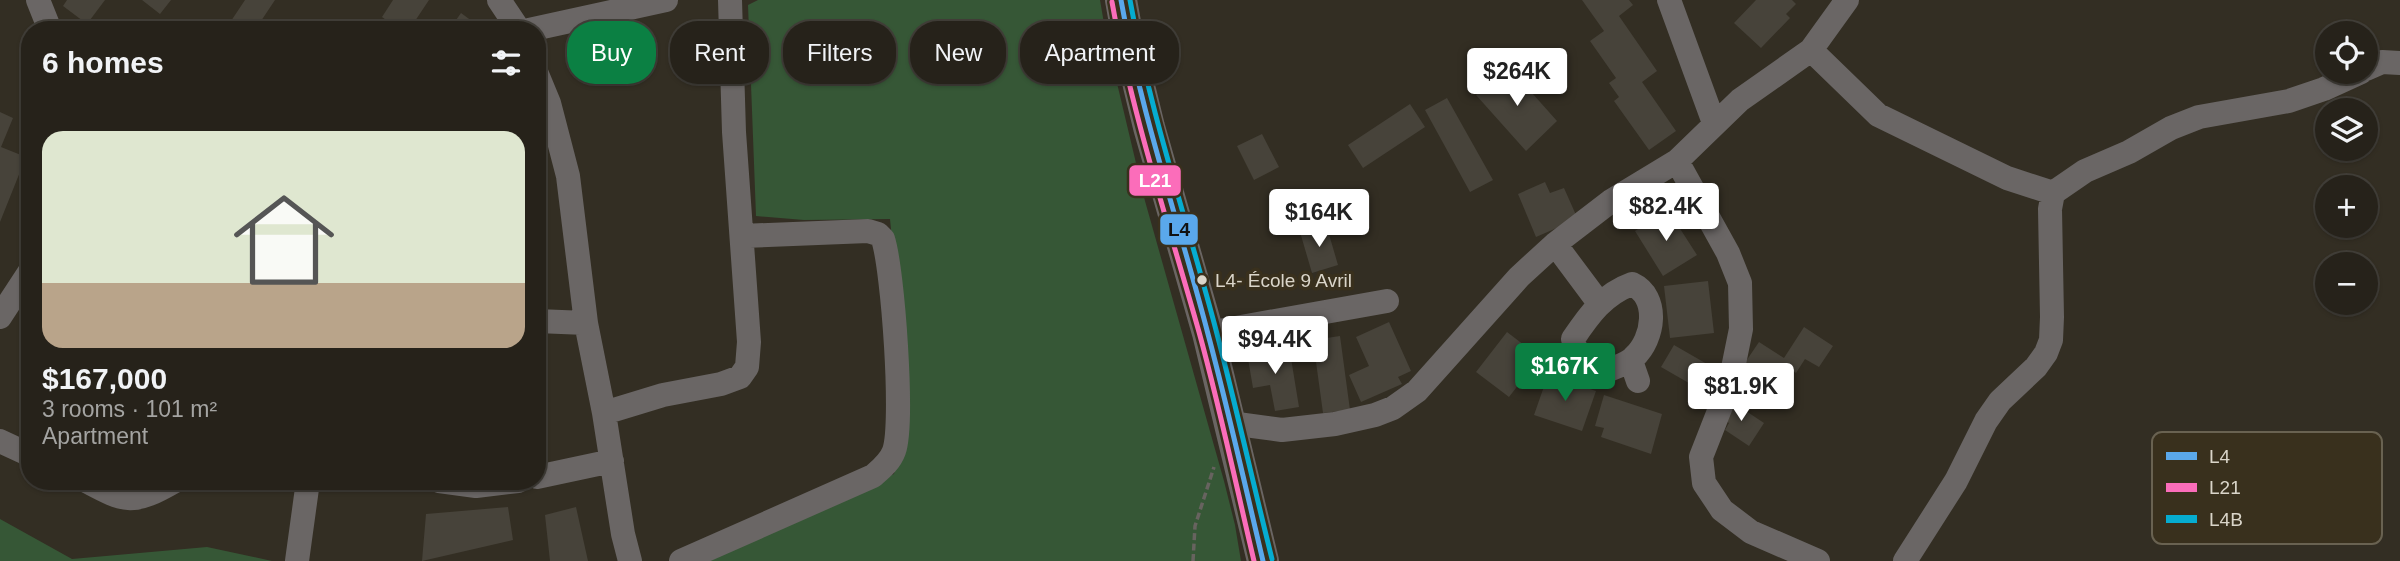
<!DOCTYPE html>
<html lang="en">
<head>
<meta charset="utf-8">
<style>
	:root { --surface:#26221a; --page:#322f27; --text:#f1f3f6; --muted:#a4a4a2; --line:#423f39; --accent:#0b8043 }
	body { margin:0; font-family:Helvetica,sans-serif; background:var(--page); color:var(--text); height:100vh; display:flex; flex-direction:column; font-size:26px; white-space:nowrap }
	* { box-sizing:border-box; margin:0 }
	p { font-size:23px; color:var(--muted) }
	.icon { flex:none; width:38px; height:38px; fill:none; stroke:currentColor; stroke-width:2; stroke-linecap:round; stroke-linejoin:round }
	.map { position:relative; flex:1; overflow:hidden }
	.panel { position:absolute; left:21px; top:21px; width:525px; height:469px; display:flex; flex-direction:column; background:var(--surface); border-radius:28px; box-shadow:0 2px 5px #0004,0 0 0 2px var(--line) }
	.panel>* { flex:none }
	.banner { position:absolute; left:567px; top:21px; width:665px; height:63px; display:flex; gap:14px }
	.tools { position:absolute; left:2315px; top:21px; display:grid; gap:14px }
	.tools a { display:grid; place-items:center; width:63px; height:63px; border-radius:50%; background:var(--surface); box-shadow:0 2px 5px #0004,0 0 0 2px var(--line); font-size:35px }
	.price { position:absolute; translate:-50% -60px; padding:0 16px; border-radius:7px; background:#fff; color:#222; font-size:23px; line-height:46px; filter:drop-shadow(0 2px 4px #0008) }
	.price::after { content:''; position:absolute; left:50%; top:42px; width:21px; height:16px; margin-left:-10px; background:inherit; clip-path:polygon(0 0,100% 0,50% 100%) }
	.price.on { background:var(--accent); color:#fff }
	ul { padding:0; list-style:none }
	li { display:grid; align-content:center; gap:14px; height:371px; padding:0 21px }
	li span { display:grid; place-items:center; height:217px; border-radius:21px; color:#555 }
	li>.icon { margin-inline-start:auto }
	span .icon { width:126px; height:126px; fill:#fffc; stroke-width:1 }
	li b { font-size:30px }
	h2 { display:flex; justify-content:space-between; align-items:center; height:84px; padding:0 21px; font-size:30px }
	.pill { padding:0 24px; border-radius:28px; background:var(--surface); box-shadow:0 2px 5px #0004,0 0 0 2px var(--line); font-size:24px; line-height:63px }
	.pill.on { background:var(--accent); color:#fff }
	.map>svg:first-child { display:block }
	.green { fill:#365736 }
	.building { fill:#47433a }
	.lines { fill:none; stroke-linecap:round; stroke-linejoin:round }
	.path { stroke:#67635f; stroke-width:3.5; stroke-dasharray:7 3.5; stroke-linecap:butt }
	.minor { stroke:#6a6665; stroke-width:24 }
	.major { stroke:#6a6563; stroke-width:32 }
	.bus-1-casing { stroke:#39301d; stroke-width:10 }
	.bus-2-casing { stroke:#39301d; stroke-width:10 }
	.bus-3-casing { stroke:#39301d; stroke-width:10 }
	.bus-1 { stroke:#5aa8eb; stroke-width:5 }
	.bus-2 { stroke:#fb6dba; stroke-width:5 }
	.bus-3 { stroke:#06acd0; stroke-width:5 }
	.bus-dot { fill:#dad5c9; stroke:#39301d; stroke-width:2.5 }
	.labels { text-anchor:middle; stroke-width:7; stroke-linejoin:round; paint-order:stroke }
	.bus-label { font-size:19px; fill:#dad5c9; stroke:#39301d; text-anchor:start }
	.key { fill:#39301d; stroke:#696251; stroke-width:2 }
	.key-label { font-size:19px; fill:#dad5c9 }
	.line-badge { stroke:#39301d; stroke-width:2.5 }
	.badge-label { font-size:19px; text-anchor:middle; font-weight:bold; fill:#fff }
	.pale-badge-label { font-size:19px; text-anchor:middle; font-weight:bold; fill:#111 }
</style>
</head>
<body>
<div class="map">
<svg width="2400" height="561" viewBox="0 0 2400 561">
	<rect width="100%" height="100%" fill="#332e23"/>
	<path class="green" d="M758,0H1100L1107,41L1145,201L1224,481L1235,525L1241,561H676L894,474L909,410L890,219L804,220L756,216L748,5Z
		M0,519L72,559L207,547L272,561H0Z"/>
	<path class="building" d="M67,0H105L87,24L63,6Z
		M142,0H171L160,14Z
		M245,0H275L255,30H225Z
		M393,0H429L409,30H400L382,17Z
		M1582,0H1629L1633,5L1619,16L1657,71L1642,82L1676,131L1649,150L1614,101L1619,97L1609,83L1616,78L1590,41L1604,31Z
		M1756,0H1792L1796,4L1786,14L1790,18L1761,48L1734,23Z
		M461,13L484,30H449Z
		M1508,66L1557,121L1526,151L1476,95Z
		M1447,98L1493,180L1470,192L1425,110Z
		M1410,104L1425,127L1363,168L1348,145Z
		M0,112L13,118L1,147L26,157L0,222Z
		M1262,134L1279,167L1254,180L1237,146Z
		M1545,182L1550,193L1564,188L1580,224L1559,227L1536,237L1518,194Z
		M1668,210L1697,255L1663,276L1635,231Z
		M1326,224L1338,265L1312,273L1300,232Z
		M1708,281L1714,333L1670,338L1664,286Z
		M1389,322L1411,371L1398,377L1402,384L1361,402L1349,375L1369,366L1356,337Z
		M1804,327L1833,346L1819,367L1805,359L1796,373L1784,364L1771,384L1760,377L1757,381L1740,370L1759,342L1784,358Z
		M1507,332L1540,357L1509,397L1476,372Z
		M1340,336L1350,410L1323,413L1313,340Z
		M1674,345L1707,364L1694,386L1661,367Z
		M1289,346L1299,407L1275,411L1270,385L1253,388L1247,353Z
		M1548,375L1596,391L1582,431L1534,415Z
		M1604,395L1662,414L1651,454L1601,437L1604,428L1595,426Z
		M1731,401L1764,423L1749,446L1725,430L1729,423L1720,417Z
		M508,507L513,540L422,561L426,514Z
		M576,507L588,561H550L545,515Z"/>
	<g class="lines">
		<path class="path" d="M1193,561L1195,526L1214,467"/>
		<path class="minor" d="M38,0L50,30
			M499,0L519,30
			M1669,0L1714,123
			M529,30L666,0
			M1811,50L1878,115L2007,178L2053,193
			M2366,69L2382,62L2400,63
			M537,74L549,103L568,176L586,323L604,413L623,534L630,561
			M1677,161L1728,253L1740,283L1741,329L1730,383L1701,457L1704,483L1722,510L1751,532L1818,561
			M1555,244L1599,303
			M1632,284C1660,297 1654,339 1634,357C1628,364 1617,366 1609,370L1577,354L1573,339C1589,315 1604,294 1632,284Z
			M0,317L30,271
			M537,321L586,323
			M1208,333L1387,301
			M1631,361L1638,381
			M604,413L663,395L721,384L740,377L747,367L749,342L734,132L730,0
			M1230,423L1282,430L1335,424L1375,415L1393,408L1417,391L1519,277L1555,244L1611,201L1677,161L1740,100L1811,50L1847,0
			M0,441L30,455
			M537,477L612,461
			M86,481C127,503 133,505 175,481
			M439,481L476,486L518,481
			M297,561L308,481
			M681,561L873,476C881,469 890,462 894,451C904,423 893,270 883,239L878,234L868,231L742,236
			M1905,561L1956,481L1986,421L2000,401L2036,367L2046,353L2051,340L2052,317L2050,209L2053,193L2085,171L2129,152L2171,128L2199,117L2289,101L2324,89L2361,72"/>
		<path class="major" d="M1121,0L1129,45L1149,127L1208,333L1263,561"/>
		<defs>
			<path id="bus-1" d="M1121,0C1141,114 1179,222 1208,334C1228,409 1245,485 1263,561"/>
			<path id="bus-2" d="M1112,2C1132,114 1168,222 1199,332C1220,408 1236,485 1254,561"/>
			<path id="bus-3" d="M1130,0C1150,113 1187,220 1216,330C1236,406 1253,483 1272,559"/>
		</defs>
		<use href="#bus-1" class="bus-1-casing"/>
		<use href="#bus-2" class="bus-2-casing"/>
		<use href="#bus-3" class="bus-3-casing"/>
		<use href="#bus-1" class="bus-1"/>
		<use href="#bus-2" class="bus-2"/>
		<use href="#bus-3" class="bus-3"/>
	</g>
	<circle class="bus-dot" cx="1202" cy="280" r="6"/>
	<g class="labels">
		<g class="bus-label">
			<text x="1215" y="287">L4- École 9 Avril</text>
		</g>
	</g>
	<rect x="2152" y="432" width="230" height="112" rx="10" class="key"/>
	<rect x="2166" y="452" width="31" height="8" fill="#5aa8eb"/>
	<rect x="2166" y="483" width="31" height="9" fill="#fb6dba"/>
	<rect x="2166" y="515" width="31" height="8" fill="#06acd0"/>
	<g class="key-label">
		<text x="2209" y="463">L4</text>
		<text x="2209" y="494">L21</text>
		<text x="2209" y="526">L4B</text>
	</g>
	<g class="line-badge">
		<rect x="1128" y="164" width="54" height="33" rx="7" fill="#fb6dba"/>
		<rect x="1159" y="213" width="40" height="33" rx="7" fill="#5aa8eb"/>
	</g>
	<g class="badge-label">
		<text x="1155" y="187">L21</text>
	</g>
	<g class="pale-badge-label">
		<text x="1179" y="236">L4</text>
	</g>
</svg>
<div class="tools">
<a><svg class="icon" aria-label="locate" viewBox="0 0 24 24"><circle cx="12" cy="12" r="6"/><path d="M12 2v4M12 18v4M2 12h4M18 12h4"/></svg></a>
<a><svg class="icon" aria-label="layers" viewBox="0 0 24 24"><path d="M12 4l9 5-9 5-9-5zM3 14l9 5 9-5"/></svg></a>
<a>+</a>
<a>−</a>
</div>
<b class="price" style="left:1517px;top:108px">$264K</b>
<b class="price" style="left:1666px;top:243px">$82.4K</b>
<b class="price" style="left:1319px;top:249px">$164K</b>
<b class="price" style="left:1275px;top:376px">$94.4K</b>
<b class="price on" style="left:1565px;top:403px">$167K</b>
<b class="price" style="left:1741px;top:423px">$81.9K</b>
<div class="banner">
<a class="pill on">Buy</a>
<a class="pill">Rent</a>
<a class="pill">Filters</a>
<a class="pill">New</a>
<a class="pill">Apartment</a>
</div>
<section class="panel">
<h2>6 homes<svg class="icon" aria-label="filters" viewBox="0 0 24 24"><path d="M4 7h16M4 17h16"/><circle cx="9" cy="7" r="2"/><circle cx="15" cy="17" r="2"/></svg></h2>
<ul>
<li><span style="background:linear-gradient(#dfe7d0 70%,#b9a48a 0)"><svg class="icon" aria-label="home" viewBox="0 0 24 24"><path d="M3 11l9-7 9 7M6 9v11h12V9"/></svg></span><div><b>$167,000</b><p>3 rooms · 101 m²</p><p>Apartment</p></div></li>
</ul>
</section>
</div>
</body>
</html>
